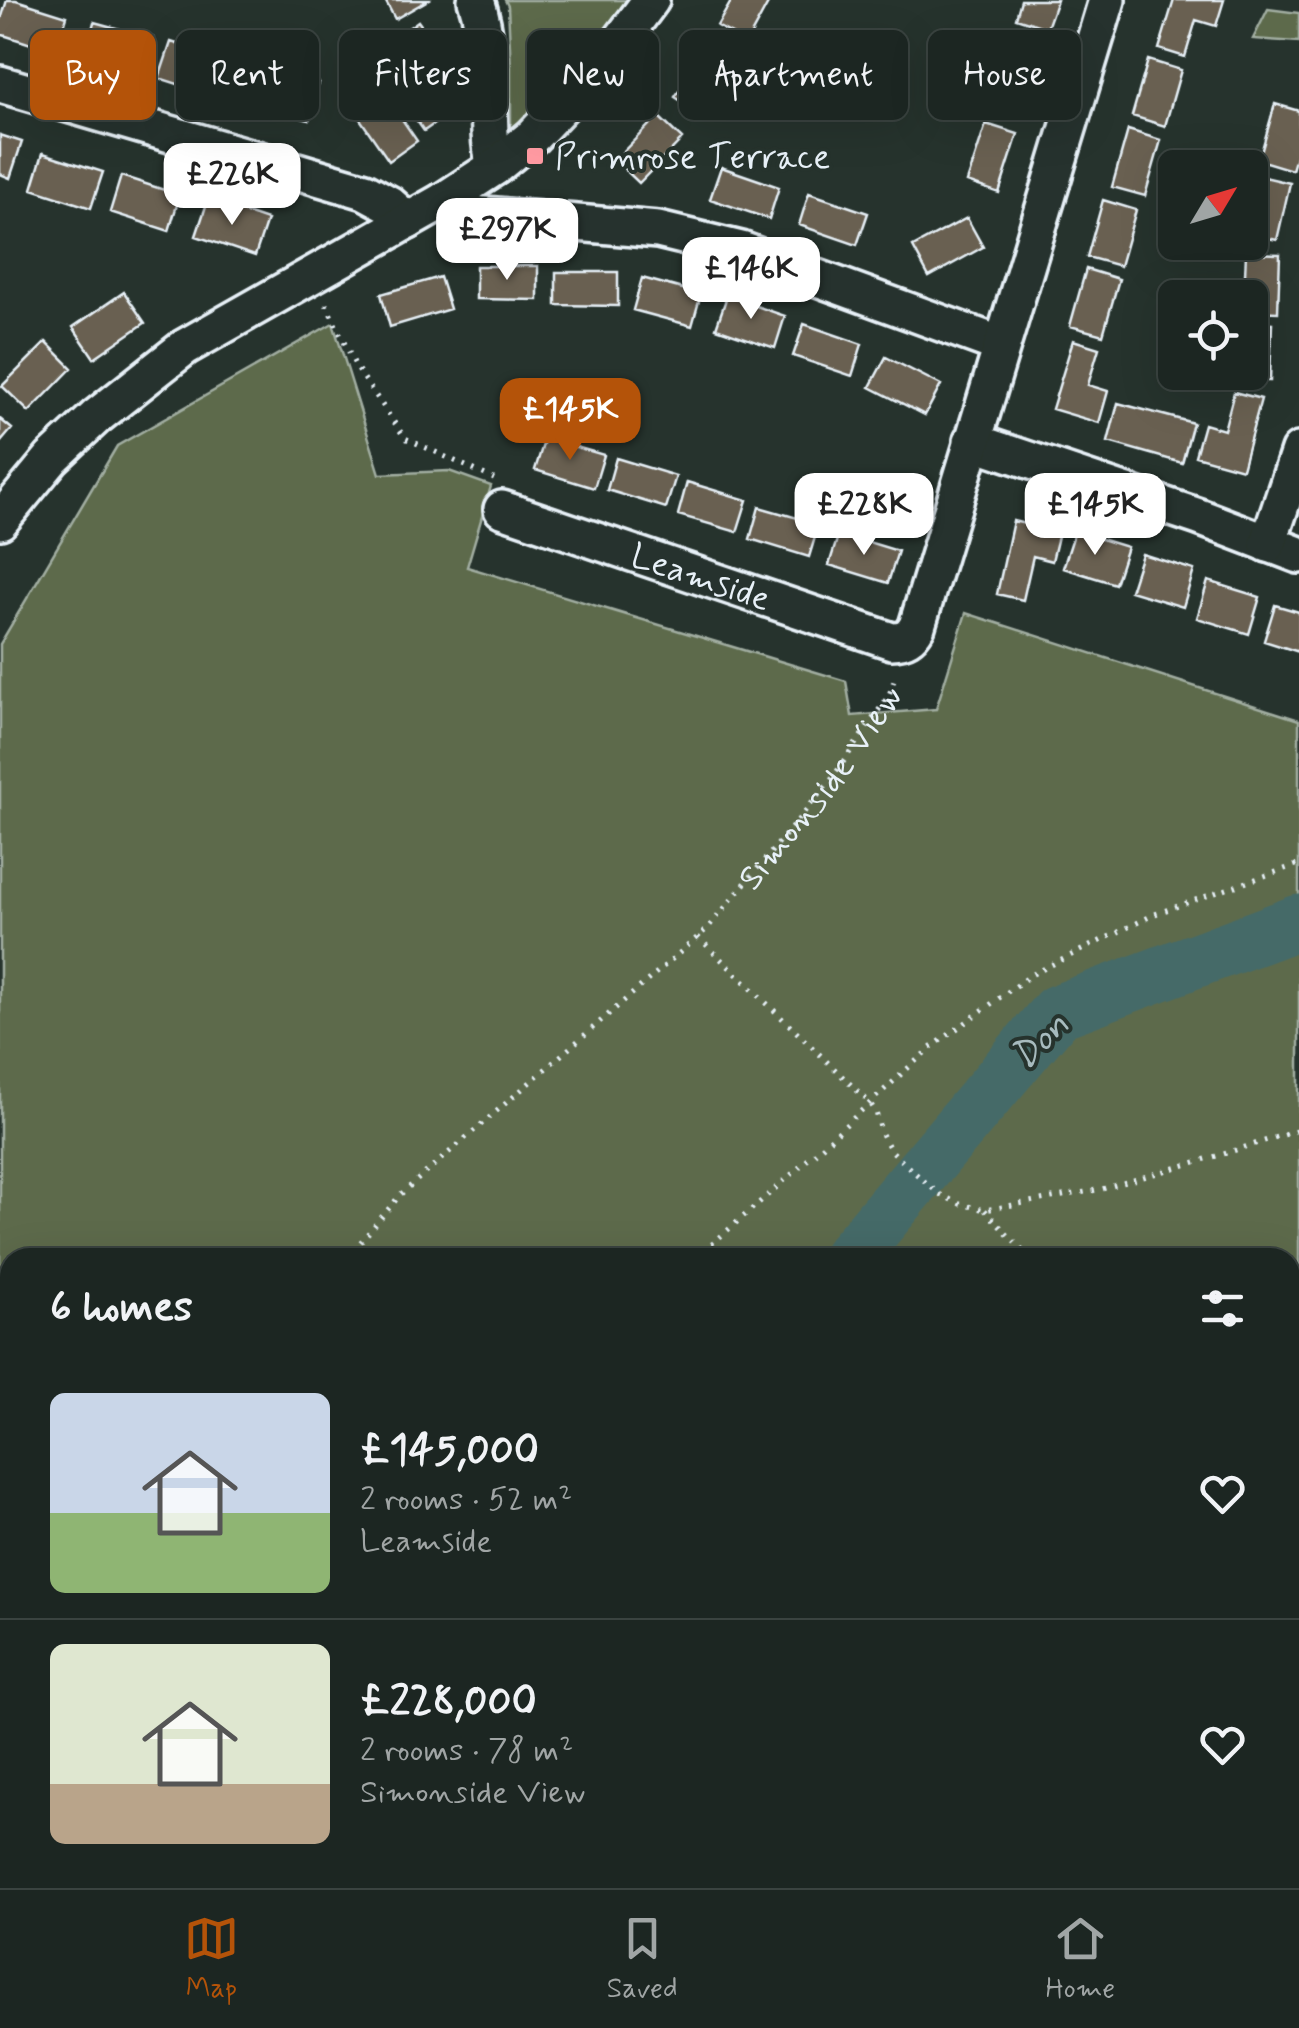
<!DOCTYPE html>
<html lang="en">
<head>
<meta charset="utf-8">
<style>
	:root { --surface:#1c2622; --page:#252e2a; --text:#f1f3f6; --muted:#a0a5a5; --line:#3a4340; --accent:#b45309 }
	body { margin:0; font-family:Mynerve,sans-serif; background:var(--page); color:var(--text); height:100vh; display:flex; flex-direction:column; font-size:38px; white-space:nowrap }
	* { box-sizing:border-box; margin:0 }
	p { font-size:32px; color:var(--muted) }
	.icon { flex:none; width:55px; height:55px; fill:none; stroke:currentColor; stroke-width:2; stroke-linecap:round; stroke-linejoin:round }
	.map { position:relative; flex:1; overflow:hidden }
	.sheet { position:absolute; left:0px; top:1248px; width:1300px; height:642px; display:flex; flex-direction:column; background:var(--surface); border-radius:30px 30px 0 0; box-shadow:0 10px 40px #0002,0 0 0 2px var(--line) }
	.sheet>* { flex:none }
	.guide { position:absolute; left:30px; top:30px; width:1240px; height:90px; display:flex; gap:20px }
	.needle { width:65px; rotate:52deg }
	.fabs { position:absolute; left:1158px; top:150px; display:grid; gap:20px }
	.fabs a { display:grid; place-items:center; width:110px; height:110px; border-radius:15px; background:var(--surface); box-shadow:0 10px 40px #0002,0 0 0 2px var(--line); font-size:50px }
	.price { position:absolute; translate:-50% -85px; padding:0 22px; border-radius:20px; background:#fff; color:#222; font-size:32px; line-height:65px; filter:drop-shadow(0 2px 5px #0008) }
	.price::after { content:''; position:absolute; left:50%; top:60px; width:30px; height:22px; margin-left:-15px; background:inherit; clip-path:polygon(0 0,100% 0,50% 100%) }
	.price.on { background:var(--accent); color:#fff }
	ul { padding:0; list-style:none }
	li { display:flex; align-items:center; gap:30px; height:250px; padding:0 50px }
	li+li { border-top:2px solid var(--line) }
	li span { display:grid; place-items:center; flex:none; width:280px; height:200px; border-radius:15px; color:#555 }
	li>.icon { margin-inline-start:auto }
	span .icon { width:120px; height:120px; fill:#fffc; stroke-width:1 }
	li b { font-size:42px }
	h2 { display:flex; justify-content:space-between; align-items:center; height:120px; padding:0 50px; font-size:42px }
	.tag { padding:0 35px; border-radius:15px; background:var(--surface); box-shadow:0 10px 40px #0002,0 0 0 2px var(--line); font-size:35px; line-height:90px }
	.tag.on { background:var(--accent); color:#fff }
	.tab-bar { display:flex; justify-content:space-around; align-items:center; height:140px; border-top:2px solid var(--line); background:var(--surface); font-size:28px; color:var(--muted) }
	.tab-bar a { display:grid; justify-items:center; gap:5px }
	.tab-bar .on { color:var(--accent) }
	.map>svg:first-child { display:block }
	.green { fill:#5d6b4c; stroke:#a2aea2; stroke-width:2.5 }
	.lines { fill:none; stroke-linecap:round; stroke-linejoin:round }
	.river { stroke:#456a68; stroke-width:55 }
	.building { fill:#696151; stroke:#e8f1f8; stroke-width:2.5 }
	.minor-casing { stroke:#e8f1f8; stroke-width:42 }
	.major-casing { stroke:#e8f1f8; stroke-width:52 }
	.highway-casing { stroke:#e8f1f8; stroke-width:60 }
	.path { stroke:#e8f1f8; stroke-width:5; stroke-dasharray:2.5 8; stroke-linecap:butt }
	.minor { stroke:#26332d; stroke-width:35 }
	.major { stroke:#706f59; stroke-width:45 }
	.highway { stroke:#706f59; stroke-width:52 }
	.poi-dot { fill:#ff9aa2; stroke:#26332d; stroke-width:4 }
	.labels { text-anchor:middle; stroke-width:8; stroke-linejoin:round; paint-order:stroke }
	.poi-label { font-size:35px; fill:#e8f1f8; stroke:#26332d; text-anchor:start }
	.street-label { font-size:35px; fill:#e8f1f8; stroke:#26332d }
	.water-label { font-size:38px; font-style:italic; fill:#a7bbbe; stroke:#26332d }
</style>
</head>
<body>
<div class="map">
<svg width="1299" height="1888" viewBox="0 0 1299 1888">
	<rect width="100%" height="100%" fill="#26332d"/>
	<filter id="ink" filterUnits="userSpaceOnUse"><feTurbulence type="fractalNoise" baseFrequency=".01" numOctaves="2"/><feDisplacementMap in="SourceGraphic" scale="20" xChannelSelector="R" yChannelSelector="G"/><feConvolveMatrix kernelMatrix="1 2 1 2 8 2 1 2 1" color-interpolation-filters="sRGB"/></filter>
	<g filter="url(#ink)">
		<path class="green" d="M505,0H629L579,62L511,130V67L508,6Z
			M1268,9L1299,13V42L1253,39Z
			M333,323L380,474L449,471L491,486L467,567L846,681L852,716L936,709L966,613L1299,720V1739L1290,1735V1258H10V1596L0,1586V644L117,446Z"/>
		<g class="lines">
			<path class="river" d="M849,1258L1057,1012L1299,922"/>
		</g>
		<path class="building" d="M7,0H16L67,16L56,52L0,34V23Z
			M385,0H428L395,19Z
			M732,0H770L747,42L717,26Z
			M1021,0H1057L1047,28L1016,18Z
			M1174,0H1224L1216,26L1196,20L1185,57L1159,49Z
			M418,21L437,47L397,76L378,50Z
			M94,22L153,38L144,74L84,59Z
			M1010,39L1042,49L1023,108L991,98Z
			M171,42L229,61L218,97L159,78Z
			M709,46L737,64L704,116L675,97Z
			M1148,60L1181,70L1165,126L1132,116Z
			M425,64L457,108L424,131L393,87Z
			M258,67L319,83L309,120L249,104Z
			M386,96L417,141L389,161L358,116Z
			M1275,104L1299,111V146L1292,170L1259,160Z
			M658,116L682,139L639,183L615,160Z
			M986,124L1018,134L999,193L967,182Z
			M1128,130L1161,140L1145,196L1112,187Z
			M0,135L22,142L10,178L0,174Z
			M43,153L103,172L91,208L32,189Z
			M721,167L779,187L769,219L710,199Z
			M1256,175L1290,183L1277,240L1250,234V203Z
			M121,176L180,195L169,231L110,212Z
			M809,193L868,213L857,245L799,225Z
			M208,200L267,220L255,256L196,236Z
			M1103,200L1136,210L1120,266L1087,257Z
			M967,218L983,247L929,277L913,247Z
			M1246,253L1280,254L1278,312L1250,311V298H1244Z
			M476,266H538V300L476,299Z
			M1086,269L1119,279L1103,335L1070,326Z
			M556,272H618V306L556,305Z
			M440,277L450,309L390,327L381,294Z
			M642,278L701,294L692,326L633,310Z
			M124,292L145,323L94,358L73,327Z
			M727,296L785,316L775,348L716,328Z
			M1250,322L1272,323L1270,381L1236,380V372H1250Z
			M804,324L862,344L852,376L793,356Z
			M1073,340L1099,348L1088,385L1108,391L1099,423L1052,409Z
			M46,342L72,368L29,412L2,386Z
			M886,357L941,385L925,415L870,387Z
			M1234,392L1261,399L1242,469L1195,456L1204,424L1224,430Z
			M1118,403L1193,423L1182,463L1108,442Z
			M0,419L12,429L0,443Z
			M545,438L604,455L594,488L535,470Z
			M616,458L676,476L666,508L607,490Z
			M687,482L747,500L737,532L678,515Z
			M759,507L819,524L809,557L750,539Z
			M1013,521L1059,532L1052,561L1033,556L1023,600L997,594Z
			M1075,531L1127,547L1115,584L1063,568Z
			M839,533L898,551L888,583L829,565Z
			M1142,554L1194,570L1183,607L1130,591Z
			M1208,581L1260,597L1249,634L1197,618Z
			M1275,605L1299,612V652L1264,641Z
			M1297,1821L1299,1822V1859L1290,1855V1836Z
			M419,1880H475L486,1888H413Z
			M605,1880H644L640,1888H601Z
			M995,1880H1012L1031,1888H992Z"/>
		<g class="lines">
			<defs>
				<g id="minor">
					<path d="M476,0C487,33 488,68 489,103C490,126 489,145 495,167"/>
					<path d="M0,84L365,191L389,204L408,221"/>
					<path d="M443,201L461,213L658,230L741,250L1001,345"/>
					<path d="M972,441L1199,517L1299,555"/>
					<path id="s2" d="M502,509L892,641C905,641 911,637 917,626L1107,0"/>
					<path d="M0,521L52,458L96,417L185,347L443,201L495,167L533,136L610,55L651,0"/>
					<path d="M1268,544L1299,451"/>
					<path d="M820,1880L825,1888"/>
					<path d="M1177,1880L1194,1888"/>
					<path d="M135,1888L140,1880"/>
					<path d="M649,1888L653,1880"/>
				</g>
				<path id="major" d="M0,1629L10,1638
					M271,1880L280,1888"/>
				<path id="highway" d="M24,1880L35,1888"/>
			</defs>
			<use href="#minor" class="minor-casing"/>
			<use href="#major" class="major-casing"/>
			<use href="#highway" class="highway-casing"/>
			<g class="path">
				<path d="M326,304L356,367L405,438L494,479"/>
				<path d="M698,937L870,1103L876,1112L881,1132L890,1149L905,1164L939,1194L960,1204L985,1210L1102,1189L1220,1155L1299,1130"/>
				<path d="M985,1210L1029,1258"/>
				<path id="s1" d="M347,1258L401,1194L707,929L831,780L889,695L896,674"/>
				<path d="M696,1258L793,1173L929,1049L1031,975L1155,914L1299,864"/>
				<path d="M1290,1535L1299,1542"/>
			</g>
			<use href="#minor" class="minor"/>
			<use href="#major" class="major"/>
			<use href="#highway" class="highway"/>
		</g>
	</g>
	<rect class="poi-dot" x="525" y="146" width="20" height="20" rx="5"/>
	<g class="labels">
		<g class="poi-label">
			<text x="555" y="168">Primrose Terrace</text>
		</g>
		<g class="street-label">
			<text dy="12" stroke="none"><textPath href="#s2" startOffset="210">Leamside</textPath></text>
			<text dy="12" stroke="none"><textPath href="#s1" startOffset="670">Simonside View</textPath></text>
		</g>
		<g class="water-label">
			<text transform="translate(1039 1040) rotate(-44)" y="13">Don</text>
		</g>
	</g>
</svg>
<div class="fabs">
<a><svg class="needle" viewBox="-14 -14 28 28"><path d="M0-13l5 13h-10z" fill="#e53935"/><path d="M0 13l5-13h-10z" fill="#a0a5a5"/></svg></a>
<a><svg class="icon" aria-label="locate" viewBox="0 0 24 24"><circle cx="12" cy="12" r="6"/><path d="M12 2v4M12 18v4M2 12h4M18 12h4"/></svg></a>
</div>
<b class="price" style="left:232px;top:228px">£226K</b>
<b class="price" style="left:507px;top:283px">£297K</b>
<b class="price" style="left:751px;top:322px">£146K</b>
<b class="price on" style="left:570px;top:463px">£145K</b>
<b class="price" style="left:864px;top:558px">£228K</b>
<b class="price" style="left:1095px;top:558px">£145K</b>
<div class="guide">
<a class="tag on">Buy</a>
<a class="tag">Rent</a>
<a class="tag">Filters</a>
<a class="tag">New</a>
<a class="tag">Apartment</a>
<a class="tag">House</a>
</div>
<section class="sheet">
<h2>6 homes<svg class="icon" aria-label="filters" viewBox="0 0 24 24"><path d="M4 7h16M4 17h16"/><circle cx="9" cy="7" r="2"/><circle cx="15" cy="17" r="2"/></svg></h2>
<ul>
<li><span style="background:linear-gradient(#c9d6e8 60%,#8fb573 0)"><svg class="icon" aria-label="home" viewBox="0 0 24 24"><path d="M3 11l9-7 9 7M6 9v11h12V9"/></svg></span><div><b>£145,000</b><p>2 rooms · 52 m²</p><p>Leamside</p></div><svg class="icon" aria-label="heart" viewBox="0 0 24 24"><path d="M12 20l-8-8c-3-5 5-10 8-4 3-6 11-1 8 4z"/></svg></li>
<li><span style="background:linear-gradient(#dfe7d0 70%,#b9a48a 0)"><svg class="icon" aria-label="home" viewBox="0 0 24 24"><path d="M3 11l9-7 9 7M6 9v11h12V9"/></svg></span><div><b>£228,000</b><p>2 rooms · 78 m²</p><p>Simonside View</p></div><svg class="icon" aria-label="heart" viewBox="0 0 24 24"><path d="M12 20l-8-8c-3-5 5-10 8-4 3-6 11-1 8 4z"/></svg></li>
</ul>
</section>
</div>
<nav class="tab-bar">
<a class="on"><svg class="icon" aria-label="map" viewBox="0 0 24 24"><path d="M3 6l6-2 6 2 6-2v14l-6 2-6-2-6 2zM9 4v14M15 6v14"/></svg>Map</a>
<a><svg class="icon" aria-label="saved" viewBox="0 0 24 24"><path d="M7 4h10v16l-5-4-5 4z"/></svg>Saved</a>
<a><svg class="icon" aria-label="home" viewBox="0 0 24 24"><path d="M3 11l9-7 9 7M6 9v11h12V9"/></svg>Home</a>
</nav>
</body>
</html>
